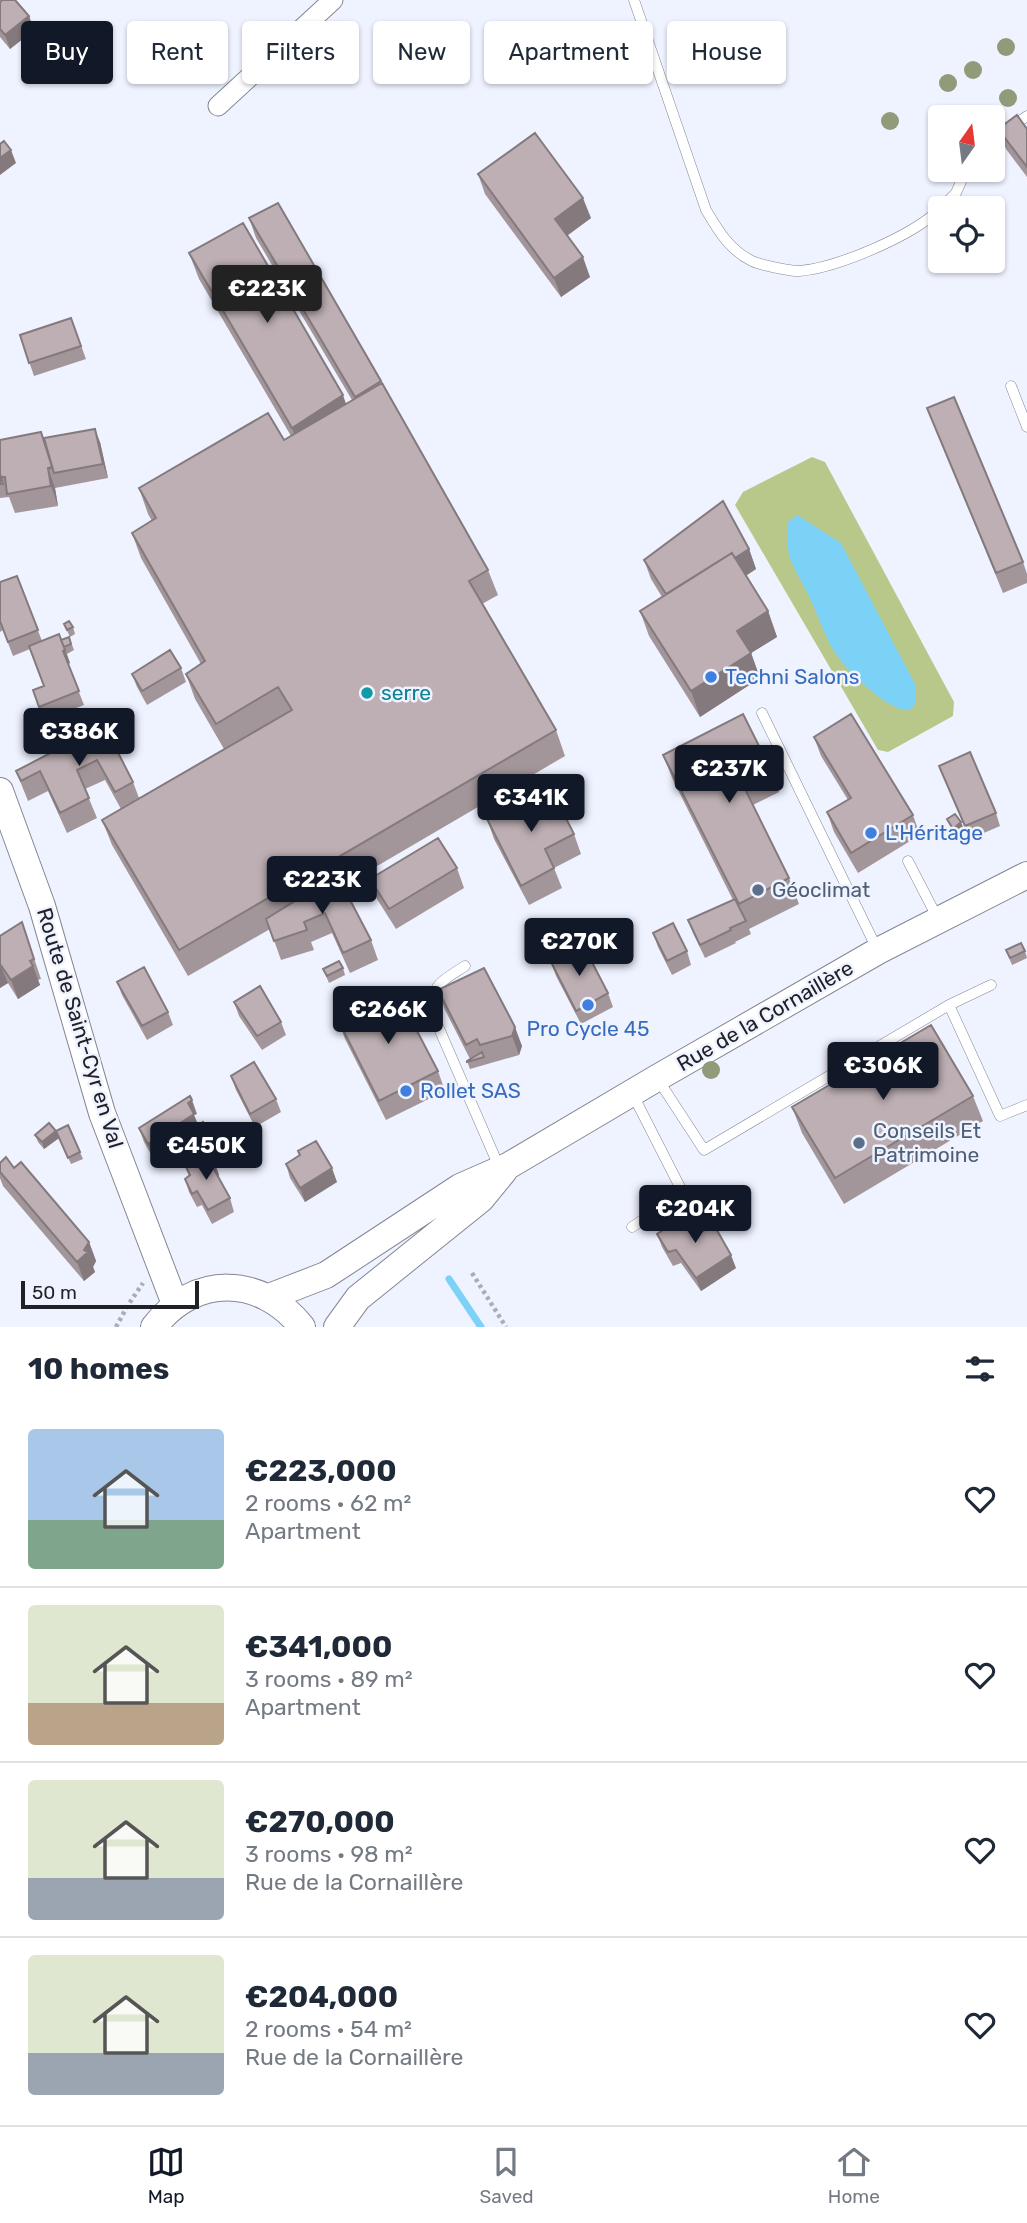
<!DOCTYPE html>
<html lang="en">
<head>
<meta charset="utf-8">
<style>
	:root { --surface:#fff; --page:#f2f2f3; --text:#1f2937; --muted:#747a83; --line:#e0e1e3; --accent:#111827 }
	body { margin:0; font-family:Rubik,sans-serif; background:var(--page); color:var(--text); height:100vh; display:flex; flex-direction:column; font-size:26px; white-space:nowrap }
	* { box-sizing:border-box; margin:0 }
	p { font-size:23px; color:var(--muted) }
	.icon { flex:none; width:38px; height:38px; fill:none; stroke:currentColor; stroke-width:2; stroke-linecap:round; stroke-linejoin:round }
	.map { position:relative; height:1327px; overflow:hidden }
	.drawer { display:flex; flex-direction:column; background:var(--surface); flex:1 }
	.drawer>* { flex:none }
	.hud { position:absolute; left:21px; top:21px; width:985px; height:63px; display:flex; gap:14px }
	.needle { width:46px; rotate:14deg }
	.fabs { position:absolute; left:928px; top:105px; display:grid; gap:14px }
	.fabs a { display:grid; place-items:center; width:77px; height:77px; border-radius:7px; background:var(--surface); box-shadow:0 2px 5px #0004; font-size:35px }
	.scale { position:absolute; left:21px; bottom:18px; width:178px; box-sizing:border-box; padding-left:7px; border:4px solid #202126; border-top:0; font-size:19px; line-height:24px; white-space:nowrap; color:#202126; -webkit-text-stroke:5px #eff3ff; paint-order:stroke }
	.price { position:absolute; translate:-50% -60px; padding:0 16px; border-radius:7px; background:var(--accent); color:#fff; font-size:23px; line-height:46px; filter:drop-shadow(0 2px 4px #0008) }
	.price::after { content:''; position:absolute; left:50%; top:42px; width:21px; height:16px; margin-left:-10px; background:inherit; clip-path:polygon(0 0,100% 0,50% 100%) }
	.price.current { background:#222; color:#fff }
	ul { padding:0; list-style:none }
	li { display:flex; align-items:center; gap:21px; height:175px; padding:0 28px }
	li+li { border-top:2px solid var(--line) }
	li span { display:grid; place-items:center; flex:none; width:196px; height:140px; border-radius:7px; color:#555 }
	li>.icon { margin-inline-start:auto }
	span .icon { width:84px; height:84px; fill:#fffc; stroke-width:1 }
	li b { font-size:30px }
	h2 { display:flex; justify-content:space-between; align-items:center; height:84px; padding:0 28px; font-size:30px }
	.tag { padding:0 24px; border-radius:7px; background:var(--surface); box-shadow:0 2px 5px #0004; font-size:24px; line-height:63px }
	.tag.current { background:var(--accent); color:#fff }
	.tabs { display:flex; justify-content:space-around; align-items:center; height:98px; border-top:2px solid var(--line); background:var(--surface); font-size:19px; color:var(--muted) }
	.tabs a { display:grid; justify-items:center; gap:4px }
	.tabs .current { color:var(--accent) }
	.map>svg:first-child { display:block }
	.green { fill:#b8c88b }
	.water { fill:#7cd1f7 }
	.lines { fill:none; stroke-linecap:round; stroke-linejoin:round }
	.stream { stroke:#7cd1f7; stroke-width:7 }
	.lane-casing { stroke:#848792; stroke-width:11 }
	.street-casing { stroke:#848792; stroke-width:21 }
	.secondary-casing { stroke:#848792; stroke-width:28 }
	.path { stroke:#aaadb6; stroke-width:4.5; stroke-dasharray:3.5 3.5; stroke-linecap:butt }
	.lane { stroke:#fff; stroke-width:10 }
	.street { stroke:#fff; stroke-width:19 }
	.secondary { stroke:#fff; stroke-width:26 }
	.tree { fill:#919a79 }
	.wall { fill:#a3969a }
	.shaded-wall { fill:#847a7d }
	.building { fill:#bdafb3; stroke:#847a7d; stroke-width:2 }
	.shop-dot { fill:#3f7fe0; stroke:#eff3ff; stroke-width:2.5 }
	.culture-dot { fill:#0f9aa8; stroke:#eff3ff; stroke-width:2.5 }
	.service-dot { fill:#5c6f8a; stroke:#eff3ff; stroke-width:2.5 }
	.labels { text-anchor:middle; stroke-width:5; stroke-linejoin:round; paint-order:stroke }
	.shop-label { font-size:21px; fill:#366cbe; stroke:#eff3ff; text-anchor:start }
	.culture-label { font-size:21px; fill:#0d838f; stroke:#eff3ff; text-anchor:start }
	.service-label { font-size:21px; fill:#4e5e75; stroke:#eff3ff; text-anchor:start }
	.street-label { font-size:21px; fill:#202126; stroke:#eff3ff }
</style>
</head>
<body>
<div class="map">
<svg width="1027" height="1327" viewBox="0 0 1027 1327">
	<rect width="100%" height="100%" fill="#eff3ff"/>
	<path class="green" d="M812,457L825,462L954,702L953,716L888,752L878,750L735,505L743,492Z"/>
	<path class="water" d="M797,515L841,543L915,684C926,749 849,673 838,657C825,639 818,614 808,594C802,582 793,568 789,555C787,545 788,533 787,523Z"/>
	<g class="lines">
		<path class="stream" d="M449,1279L481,1327"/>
		<defs>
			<path id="lane" d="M634,0L706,210C718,230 729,250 752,261C760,265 789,271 799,271C837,268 912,236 940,209
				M992,140L1027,116
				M941,208L956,193L966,170
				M1011,386L1027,427
				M762,713L878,951
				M908,861L938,919
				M465,966C444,980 432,983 431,1010L500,1169
				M949,1005L1000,1116L1027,1105
				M657,1078L704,1150L949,1005L991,985
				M632,1227L683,1193L632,1093"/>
			<path id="street" d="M218,106L333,0"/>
			<path id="secondary" d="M0,791L42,906L102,1113L175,1304
				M269,1297L326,1275L460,1187L508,1166L657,1078L878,951L1027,875
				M154,1327C194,1274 261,1275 302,1327
				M337,1327L358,1298L481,1199L504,1171"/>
		</defs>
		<use href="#lane" class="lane-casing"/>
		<use href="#street" class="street-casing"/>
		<use href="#secondary" class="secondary-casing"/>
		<path class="path" d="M472,1273L506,1327
			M116,1327L128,1305L143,1283"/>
		<use href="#lane" class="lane"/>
		<use href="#street" class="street"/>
		<use href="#secondary" class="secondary"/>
	</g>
	<g class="tree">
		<circle cx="1006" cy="47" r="9"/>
		<circle cx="973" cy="70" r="9"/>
		<circle cx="948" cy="83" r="9"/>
		<circle cx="1008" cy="98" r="9"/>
		<circle cx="890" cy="121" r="9"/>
		<circle cx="711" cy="1070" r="9"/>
	</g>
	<path class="wall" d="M0,2L29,16L34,30L10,49L0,37Z
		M998,129H1027V177L1006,149Z
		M478,174L591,218L567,236L590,277L561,297L485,194Z
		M249,218L381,381L488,570L498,595L482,604L556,730L565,756L343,886L371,940L378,960L350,973L332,933L311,942L314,950L281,960L270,929L188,976L112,845L102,820L121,809L105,780L85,789L97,818L67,833L48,791L28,801L16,771L104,725L133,782L139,798L224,749L195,699L186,674L201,664L141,558L132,533L152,521L148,514L139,488L284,440L291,436L199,279L189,253L346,404L352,400L256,238Z
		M71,318L86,359L34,376L20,335Z
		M927,408L1023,562L1027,574V583L1003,593Z
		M44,438L100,442L108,478L55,488L58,506L15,513L9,497L0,498V440Z
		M749,549L756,569L746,576L768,611L777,637L751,653L760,678L700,717L649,636L640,611L662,597L651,579L644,560Z
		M17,576L42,641L61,640L69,637L74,650L67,654L70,663L68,664L84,705L44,721L33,690L44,686L30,649L13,656L3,630L0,632V582Z
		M64,624L73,627L75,634L70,637Z
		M181,668L186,682L147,705L137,687L132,674Z
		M814,737L913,815L920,835L858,873L834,832L827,812L848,800L821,756Z
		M663,755L769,766L779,792L753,805L789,878L799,904L749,929L751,934L735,942L736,943L705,958L693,933L688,920L733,900L673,780Z
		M939,766L996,813L1000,826L970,839Z
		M487,819L574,834L581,854L554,868L562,888L529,905L494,839Z
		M457,868L464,888L396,929L377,899L370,879Z
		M22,922L41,979L38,980L40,985L18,999L8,983L0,988V936Z
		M653,933L687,951L691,965L672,975L658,947Z
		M1006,950L1025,951L1027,958L1012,965Z
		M551,962L608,993L613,1007L581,1024L556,976Z
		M343,968L345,975L329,983L323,969Z
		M484,968L522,1046L519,1055L470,1069L467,1061L470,1059L445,1010L438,990Z
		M117,982L168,1012L173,1025L147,1040L122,995Z
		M234,1002L281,1022L286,1035L262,1050L239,1016Z
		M338,1020L438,1071L445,1091L386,1120L345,1039Z
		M231,1076L276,1099L281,1112L255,1127L236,1090Z
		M973,1096L983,1121L844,1204L802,1133L792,1107Z
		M197,1114L194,1115L198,1125L212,1139L215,1145L199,1154L191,1138L198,1133L197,1129L153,1158L144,1142L139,1128Z
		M68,1125L83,1159L71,1164L56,1131Z
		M35,1135L59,1138L44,1149L38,1142Z
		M298,1151L337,1182L305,1202L290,1178L286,1164L299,1156Z
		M214,1162L219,1175L218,1176L230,1198L234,1212L212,1224L202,1205L197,1207L189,1192L185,1179L189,1176L185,1165Z
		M0,1163L14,1168L89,1242L96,1261L93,1267L95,1272L84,1281L3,1186L0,1178Z
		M701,1232L736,1268L701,1291L681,1263L673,1266L662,1247L657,1234Z"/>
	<path class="shaded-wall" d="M29,16L34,30L10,49L5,35Z
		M11,150L16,163L0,175V158Z
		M583,198L591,218L562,239L555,219Z
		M583,257L590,277L561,297L554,278Z
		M343,395L352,421L301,454L292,428Z
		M95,429L100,442L108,478L103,464Z
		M48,468L55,488L58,506L51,486Z
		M749,549L756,569L676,619L669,599Z
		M768,611L777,637L751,653L760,678L700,717L691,691L737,631Z
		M65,650L70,663L68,664L63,651Z
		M961,822L964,829L955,835L953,829Z
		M0,964L8,983L0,988Z
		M33,966L40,985L18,999L11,980Z
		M515,1027L522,1046L519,1055L512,1036Z
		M192,1100L197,1114L194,1115L199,1127L153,1158L148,1144L188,1103Z
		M56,1131L59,1138L44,1149L42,1142Z
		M214,1162L219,1175L216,1177L211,1164Z
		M332,1168L337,1182L305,1202L300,1188Z
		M89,1242L96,1261L93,1267L95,1272L84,1281L77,1262Z
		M731,1255L736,1268L701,1291L696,1278Z"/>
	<path class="building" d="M2,0H15L29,16L5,35L0,29V2Z
		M1017,115L1027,129V167L998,129Z
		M535,133L583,198L555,219L583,257L554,278L478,174Z
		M4,141L11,150L0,158V144Z
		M278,203L381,381L355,397L249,218Z
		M243,223L343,395L292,428L189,253Z
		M71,318L81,346L29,363L20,335Z
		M382,383L488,570L469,581L556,730L179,950L102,820L292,710L278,687L216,724L186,674L205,661L132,533L156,518L139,488L268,413L284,440Z
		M954,397L1023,562L996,573L927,408Z
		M95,429L103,464L54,473L44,438Z
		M41,432L52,467L48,468L51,486L7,494L5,477H1L0,474V440Z
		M0,474L3,484H0Z
		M723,501L749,549L735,558L732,553L666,594L644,560Z
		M732,553L768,611L737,631L751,653L691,691L640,611Z
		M17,576L38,630L8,642L0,621V582Z
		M69,621L73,627L67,630L64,624Z
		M59,634L65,650L63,651L79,691L39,707L33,690L44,686L29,646Z
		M69,637L71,644L64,647L61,640Z
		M170,650L181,668L142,691L132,674Z
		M743,714L769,766L741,781L789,878L739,904L663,755Z
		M851,714L913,815L851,853L827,812L851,798L814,737Z
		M104,725L133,782L115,792L97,760L77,770L89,798L60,813L40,771L21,781L16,771Z
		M970,752L996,813L965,826L939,766Z
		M550,787L574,834L545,849L554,868L521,886L487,819Z
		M955,814L961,822L953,829L947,819Z
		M438,838L457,868L389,909L370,879Z
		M337,875L371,940L343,953L325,913L304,922L307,930L274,941L266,919Z
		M735,899L746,921L730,928L731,930L700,945L688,920Z
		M22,922L34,959L30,961L33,966L11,980L0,964V936Z
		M673,923L687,951L667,961L653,933Z
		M1021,943L1025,951L1010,958L1006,950Z
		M583,945L608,993L576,1011L551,962Z
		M339,961L343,968L327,976L323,969Z
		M144,967L168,1012L142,1026L117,982Z
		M484,968L515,1027L512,1036L480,1045L477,1039L466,1045L438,990Z
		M260,986L281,1022L257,1036L234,1002Z
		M396,991L438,1071L379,1101L338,1020Z
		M931,1025L973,1096L835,1178L792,1107Z
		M482,1052L484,1057L467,1062V1061Z
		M254,1062L276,1099L250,1114L231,1076Z
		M190,1096L192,1100L188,1103L194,1114L148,1144L139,1128Z
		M203,1122L212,1139L196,1148L191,1138L199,1132L196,1126Z
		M49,1123L56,1131L42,1142L35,1135Z
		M68,1125L80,1152L68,1158L56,1131Z
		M316,1141L332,1168L300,1188L286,1164L300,1155L298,1151Z
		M209,1152L214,1162L211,1164L230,1198L208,1210L197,1191L192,1194L185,1179L190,1175L185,1165Z
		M6,1157L14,1168L21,1162L89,1242L84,1250L88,1252L77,1262L0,1172V1163Z
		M687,1214L701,1232L714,1225L731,1255L696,1278L676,1250L668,1252L657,1234Z"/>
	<g class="shop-dot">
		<circle cx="711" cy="677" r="7"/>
		<circle cx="871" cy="833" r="7"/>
		<circle cx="588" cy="1005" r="7"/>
		<circle cx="406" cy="1091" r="7"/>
	</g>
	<circle class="culture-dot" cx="367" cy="693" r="7"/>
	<g class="service-dot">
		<circle cx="758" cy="890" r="7"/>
		<circle cx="859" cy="1143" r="7"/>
	</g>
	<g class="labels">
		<g class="shop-label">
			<text x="725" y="684">Techni Salons</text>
			<text x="885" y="840">L'Héritage</text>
			<text x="588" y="1036" text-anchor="middle">Pro Cycle 45</text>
			<text x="420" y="1098">Rollet SAS</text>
		</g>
		<g class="culture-label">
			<text x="381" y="700">serre</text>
		</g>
		<g class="service-label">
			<text x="772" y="897">Géoclimat</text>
			<text x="873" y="1138">Conseils Et<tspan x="873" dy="24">Patrimoine</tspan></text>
		</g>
		<g class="street-label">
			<text transform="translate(765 1016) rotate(-30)" y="7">Rue de la Cornaillère</text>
			<text transform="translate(80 1028) rotate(73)" y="7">Route de Saint-Cyr en Val</text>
		</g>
	</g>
</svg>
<div class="fabs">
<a><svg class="needle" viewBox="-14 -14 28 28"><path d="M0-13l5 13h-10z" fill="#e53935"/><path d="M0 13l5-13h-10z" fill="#747a83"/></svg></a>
<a><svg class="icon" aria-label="locate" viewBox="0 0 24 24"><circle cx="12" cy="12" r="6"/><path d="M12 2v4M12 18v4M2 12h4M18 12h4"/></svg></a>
</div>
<div class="scale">50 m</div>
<b class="price current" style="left:267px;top:325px">€223K</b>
<b class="price" style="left:79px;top:768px">€386K</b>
<b class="price" style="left:729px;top:805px">€237K</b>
<b class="price" style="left:531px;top:834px">€341K</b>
<b class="price" style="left:322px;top:916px">€223K</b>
<b class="price" style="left:579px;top:978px">€270K</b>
<b class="price" style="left:388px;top:1046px">€266K</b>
<b class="price" style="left:883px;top:1102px">€306K</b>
<b class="price" style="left:206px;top:1182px">€450K</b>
<b class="price" style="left:695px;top:1245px">€204K</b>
<div class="hud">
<a class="tag current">Buy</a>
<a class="tag">Rent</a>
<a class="tag">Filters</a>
<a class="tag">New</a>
<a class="tag">Apartment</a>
<a class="tag">House</a>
</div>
</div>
<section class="drawer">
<h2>10 homes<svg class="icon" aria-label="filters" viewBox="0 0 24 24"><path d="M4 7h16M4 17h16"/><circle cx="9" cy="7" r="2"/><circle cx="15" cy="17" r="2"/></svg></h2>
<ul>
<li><span style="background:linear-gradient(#a9c7e8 65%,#7fa58c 0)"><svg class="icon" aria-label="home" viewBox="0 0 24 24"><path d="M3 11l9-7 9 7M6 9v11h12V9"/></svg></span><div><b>€223,000</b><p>2 rooms · 62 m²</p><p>Apartment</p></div><svg class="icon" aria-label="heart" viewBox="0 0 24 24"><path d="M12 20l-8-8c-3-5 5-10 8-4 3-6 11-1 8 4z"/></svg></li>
<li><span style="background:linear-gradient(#dfe7d0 70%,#b9a48a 0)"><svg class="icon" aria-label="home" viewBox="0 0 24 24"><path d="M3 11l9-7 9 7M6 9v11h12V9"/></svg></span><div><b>€341,000</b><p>3 rooms · 89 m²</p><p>Apartment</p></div><svg class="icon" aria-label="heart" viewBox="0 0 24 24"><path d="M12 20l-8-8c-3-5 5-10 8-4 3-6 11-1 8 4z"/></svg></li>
<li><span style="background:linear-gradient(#dfe7d0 70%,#9aa5b1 0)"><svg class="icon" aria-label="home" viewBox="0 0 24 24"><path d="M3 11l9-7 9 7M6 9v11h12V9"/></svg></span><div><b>€270,000</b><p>3 rooms · 98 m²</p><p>Rue de la Cornaillère</p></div><svg class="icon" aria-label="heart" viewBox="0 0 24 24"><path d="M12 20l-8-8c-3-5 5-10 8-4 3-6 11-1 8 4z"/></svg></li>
<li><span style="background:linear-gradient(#dfe7d0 70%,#9aa5b1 0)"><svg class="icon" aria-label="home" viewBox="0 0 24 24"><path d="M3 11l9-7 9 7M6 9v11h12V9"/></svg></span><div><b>€204,000</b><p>2 rooms · 54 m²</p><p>Rue de la Cornaillère</p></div><svg class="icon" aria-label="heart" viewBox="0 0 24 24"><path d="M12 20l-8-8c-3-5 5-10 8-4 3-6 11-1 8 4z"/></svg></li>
</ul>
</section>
<nav class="tabs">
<a class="current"><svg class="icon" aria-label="map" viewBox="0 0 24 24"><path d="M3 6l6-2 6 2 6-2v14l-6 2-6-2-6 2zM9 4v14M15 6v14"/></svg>Map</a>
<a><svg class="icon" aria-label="saved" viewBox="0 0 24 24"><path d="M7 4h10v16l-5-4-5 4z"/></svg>Saved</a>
<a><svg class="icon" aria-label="home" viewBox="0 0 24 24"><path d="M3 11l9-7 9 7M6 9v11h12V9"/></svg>Home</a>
</nav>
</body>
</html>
